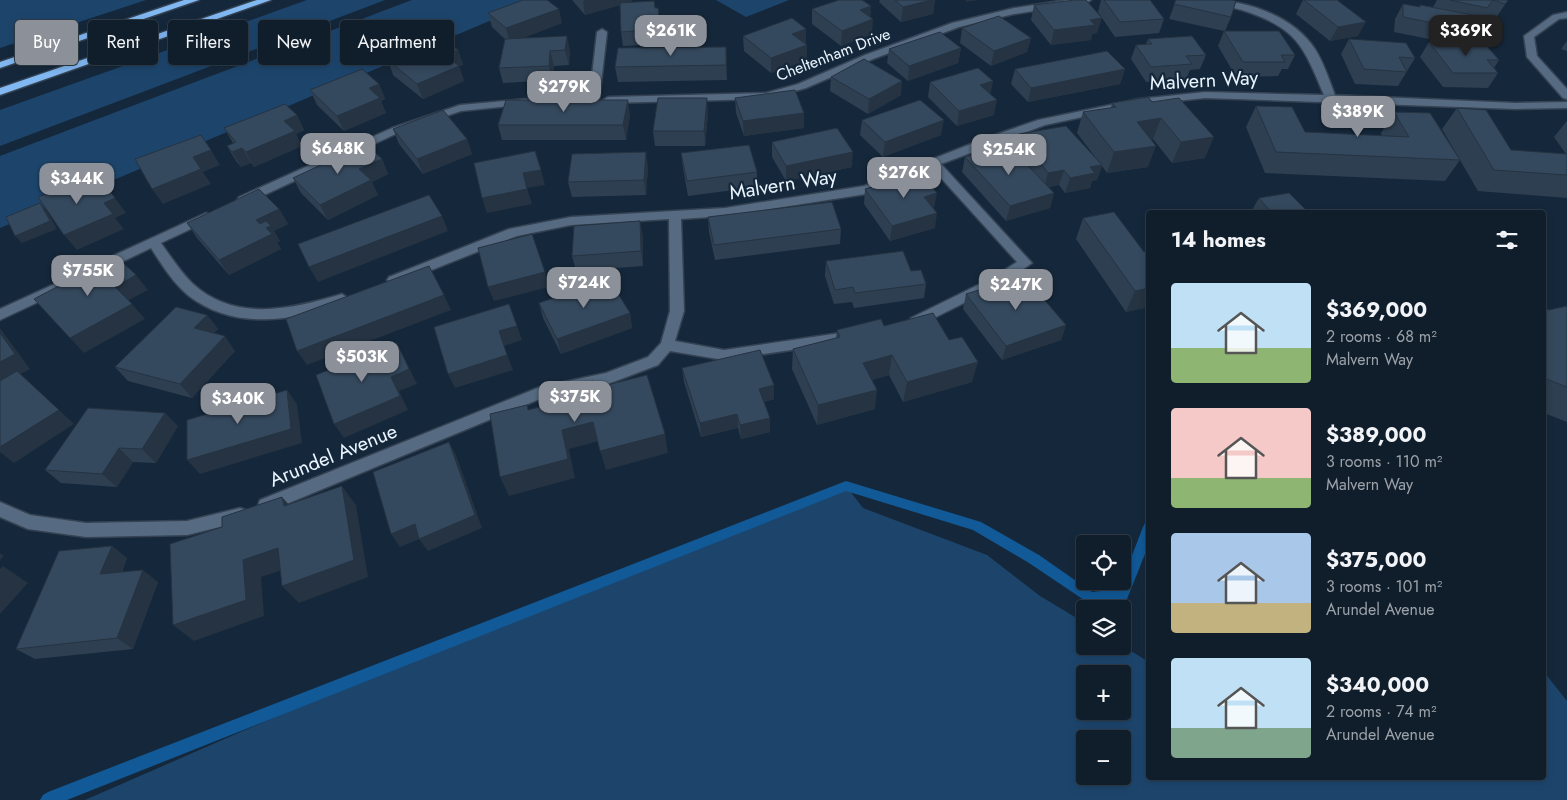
<!DOCTYPE html>
<html lang="en">
<head>
<meta charset="utf-8">
<style>
	:root { --surface:#101e2c; --page:#192734; --text:#f1f3f6; --muted:#9ca2a9; --line:#303c48; --accent:#8c9099 }
	body { margin:0; font-family:Jost,sans-serif; background:var(--page); color:var(--text); height:100vh; display:flex; flex-direction:column; font-size:19px; white-space:nowrap }
	* { box-sizing:border-box; margin:0 }
	p { font-size:16px; color:var(--muted) }
	.icon { flex:none; width:28px; height:28px; fill:none; stroke:currentColor; stroke-width:2; stroke-linecap:round; stroke-linejoin:round }
	.map { position:relative; flex:1; overflow:hidden }
	.side { position:absolute; left:1146px; top:210px; width:400px; height:570px; display:flex; flex-direction:column; background:var(--surface); border-radius:5px; box-shadow:0 2px 8px #0003,0 0 0 1px var(--line) }
	.side>* { flex:none }
	.top-card { position:absolute; left:15px; top:20px; width:475px; height:45px; display:flex; gap:10px }
	.buttons { position:absolute; left:1076px; top:535px; display:grid; gap:10px }
	.buttons a { display:grid; place-items:center; width:55px; height:55px; border-radius:5px; background:var(--surface); box-shadow:0 2px 8px #0003,0 0 0 1px var(--line); font-size:25px }
	.price { position:absolute; translate:-50% -42px; padding:0 11px; border-radius:10px; background:var(--accent); color:#fff; font-size:16px; line-height:32px; filter:drop-shadow(0 1px 2px #0008) }
	.price::after { content:''; position:absolute; left:50%; top:30px; width:15px; height:11px; margin-left:-8px; background:inherit; clip-path:polygon(0 0,100% 0,50% 100%) }
	.price.current { background:#222; color:#fff }
	ul { padding:0; list-style:none }
	li { display:flex; align-items:center; gap:15px; height:125px; padding:0 25px }
	li span { display:grid; place-items:center; flex:none; width:140px; height:100px; border-radius:5px; color:#555 }
	li>.icon { margin-inline-start:auto }
	span .icon { width:60px; height:60px; fill:#fffc; stroke-width:1 }
	li b { font-size:21px }
	h2 { display:flex; justify-content:space-between; align-items:center; height:60px; padding:0 25px; font-size:21px }
	.pill { padding:0 18px; border-radius:5px; background:var(--surface); box-shadow:0 2px 8px #0003,0 0 0 1px var(--line); font-size:18px; line-height:45px }
	.pill.current { background:var(--accent); color:#fff }
	.map>svg:first-child { display:block }
	.green { fill:#1d456c; fill-rule:evenodd }
	.lines { fill:none; stroke-linecap:round; stroke-linejoin:round }
	.stream { fill:#115997; fill-rule:evenodd }
	.street-casing { stroke:#344253; stroke-width:3 }
	.highway-casing { stroke:#344253; stroke-width:3 }
	.street { fill:#566b81; fill-rule:evenodd }
	.highway { fill:#81b8f2; fill-rule:evenodd }
	.wall { fill:#2e3f51 }
	.shaded-wall { fill:#253342 }
	.building { fill:#35495e; stroke:#253342 }
	.labels { text-anchor:middle; stroke-width:4.5; stroke-linejoin:round; paint-order:stroke }
	.far-street-label { font-size:16px; fill:#ebf5ff; stroke:#15283b }
	.street-label { font-size:20px; fill:#ebf5ff; stroke:#15283b }
</style>
</head>
<body>
<div class="map">
<svg width="1567" height="800" viewBox="0 0 1567 800">
	<rect width="100%" height="100%" fill="#15283b"/>
	<path class="green" d="M0,0H146L0,48Z
		M307,0H385L0,146V110Z
		M412,0H539L0,228V156Z
		M716,0H789L746,17Z
		M846,486L863,508L987,555L1040,596L1085,623V646H1123L1149,662V778H1544V672L1567,701V800H85L410,658ZM1085,674H1122V711H1085ZM1085,739H1122V776H1085Z"/>
	<g class="lines">
		<path class="stream" d="M846,481L981,522L1039,555L1092,592L1118,589L1122,581L1143,527L1145,523L1149,522V544L1127,599L1090,604L1029,563L973,530L846,491L67,800H40L43,795L48,792Z"/>
		<defs>
			<path id="street" d="M1067,0H1091L1086,3L1014,14L959,27L873,59L806,88L767,99L608,103L603,100L608,97L766,93L798,84L865,55L952,23L1014,8Z
				M1209,0C1247,0 1293,16 1315,49C1324,63 1329,80 1335,95L1516,103L1567,102V108L1516,109L1205,98L1139,105L1045,125L941,164L1032,263L1002,284L916,327L909,322L911,318L992,278L1017,262L932,168L866,194L725,216L681,219L684,311L675,341L724,350L847,332L852,333L854,337L852,341L724,360L670,351L658,365L608,384L547,396L272,510L266,512L260,510L258,505L260,500L540,387L606,373L648,357L661,343L670,311L669,219L571,225L517,236L399,283L394,285L387,280L389,277L509,229L571,217L725,208L864,186L986,138L1038,120L1139,99L1205,92L1324,95C1303,45 1297,28 1242,10C1232,7 1216,6 1209,0Z
				M1567,12V18L1559,19L1534,37L1537,56L1567,89V99L1563,98L1527,57L1524,36L1553,15Z
				M602,29L607,32L599,101L594,104L589,101L597,32Z
				M526,99L530,100V104L461,111L400,132L247,203H239L237,200L239,197L392,128L460,105Z
				M206,213L210,214L212,217L210,220L161,243C171,257 180,271 192,283C235,323 292,309 342,294L349,299L347,302C296,320 236,332 189,296C173,283 162,265 151,248L105,270L100,272L93,267L95,264Z
				M61,281L68,286L66,289L0,320V309Z
				M0,502L30,515L86,523L187,521L240,508L246,510L248,515L246,520L240,522L187,535L86,537L28,529L0,517Z"/>
			<path id="highway" d="M184,0H199L0,68V62Z
				M257,0H271L0,95V88Z"/>
		</defs>
		<use href="#street" class="street-casing"/>
		<use href="#highway" class="highway-casing"/>
		<use href="#street" class="street"/>
		<use href="#highway" class="highway"/>
	</g>
	<path class="wall" d="M572,0H632V2L628,3L655,8H658L662,44L623,46L621,32L620,5L585,15Z
		M880,0H935L933,14L901,22L879,2Z
		M1101,0H1150L1164,19L1159,33L1115,37L1098,12Z
		M1176,0L1231,17L1225,31L1295,55L1288,69H1282L1278,76L1236,77L1218,46L1224,31L1169,19Z
		M1303,0H1338L1358,36L1330,41L1296,14Z
		M1437,0H1508L1496,18L1483,15L1482,16L1485,33L1478,43L1499,60L1494,68L1498,73L1488,88L1443,87L1420,57L1429,42L1449,43L1394,32L1395,19L1403,4L1419,7L1420,5L1433,7Z
		M1034,5L1097,33L1092,34L1091,40L1051,45L1031,20Z
		M871,6L870,18L872,34L841,46L812,24V9Z
		M488,13L562,23L523,38L570,51L569,65L554,66L552,80L503,83L499,68L505,39L492,27Z
		M962,28L1031,38L1027,52L991,66L960,43Z
		M806,29V43L805,44L807,45V60L771,73L744,51L743,36Z
		M1148,39L1206,55L1200,69L1190,70L1186,79L1146,82L1131,59L1136,45L1146,44Z
		M1349,39L1415,58L1398,86L1355,84L1341,54Z
		M1567,41V51L1561,49Z
		M726,47L727,80L618,82L615,67Z
		M961,48L958,63L908,81L887,63L889,49Z
		M458,50L463,65L459,66L464,81L423,99L393,75L388,60Z
		M1015,69H1125L1120,84L1028,102L1011,84Z
		M831,77L901,95L868,114L830,91Z
		M993,81L990,94L994,115L957,126L928,97L930,82Z
		M379,84L385,99L381,101L386,113L344,131L317,105L310,90Z
		M1148,97L1205,158L1172,163L1153,139L1151,140L1148,167L1107,173L1102,166L1097,180L1092,181L1090,188L1065,193L1059,185L1049,187L1054,193L1050,208L1006,221L962,172L965,157L1002,155L1026,163L1015,149L1019,134L1095,157L1077,133L1083,112L1111,108L1112,103Z
		M735,98L804,113V128L744,136L736,113Z
		M1256,106L1305,132L1382,136L1381,133L1394,112L1460,160L1445,181L1265,173L1246,127Z
		M1457,108L1511,150L1566,154L1554,137L1567,121V198L1478,191L1442,129Z
		M708,113L705,146H655L653,131Z
		M297,115L304,130L296,134L302,146L254,167L251,163L241,167L236,161L227,146L233,143L224,128Z
		M630,115L626,140H502L498,125Z
		M862,120L941,135L883,157L860,135Z
		M393,129L467,139L472,154L423,174L399,144Z
		M772,142L852,167L786,181L772,157Z
		M681,153L757,172V187L688,196L683,168Z
		M382,159L388,174L372,182L378,195L328,220L301,193L293,178Z
		M648,167L646,195L572,197L568,182Z
		M865,189L934,208L933,209L935,228L890,241L864,204Z
		M1259,198L1308,212H1251Z
		M279,209L288,224L274,231L280,241L277,242L281,249L229,275L197,238L187,223Z
		M708,217L841,229L840,244L715,260L709,232Z
		M1083,218L1144,252L1149,251V307L1126,312L1076,239Z
		M643,236V266L576,271L572,256Z
		M826,261L926,284L924,298L854,308L852,302L834,304L825,276Z
		M966,294L1066,325L1061,340L1002,360L963,309Z
		M539,303L630,313L632,328L561,354L543,318Z
		M1567,306V422L1544,413V308L1549,310Z
		M207,315L218,329L214,333L235,351L192,398L128,381L115,367Z
		M884,326L949,340L972,382L903,402L889,375L872,380L875,409L817,425L792,369L793,349L836,338L837,330Z
		M682,368L774,385V399L764,402L770,418V432L741,439L738,428L701,437L684,382Z
		M178,426L156,463L133,462L117,487L61,483L45,470Z
		M112,546L127,558L122,572L158,582L133,649L35,659L16,649Z"/>
	<path class="shaded-wall" d="M585,0H632V2L585,15L583,1Z
		M924,0H935L933,14L901,22L903,7Z
		M966,0H979L966,2Z
		M871,6L870,20L860,10Z
		M559,9L562,23L510,43L506,28Z
		M1102,18L1097,33L1092,34L1091,40L1051,45L1054,30L1090,20Z
		M873,19L872,34L841,46L842,31Z
		M1366,22L1358,36L1330,41L1338,27Z
		M806,29V43L792,49V34Z
		M567,36L570,51L569,65L565,50Z
		M1031,38L1027,52L991,66L994,51Z
		M807,45V60L771,73V58Z
		M726,47L727,61V80L726,65Z
		M961,48L958,63L908,81L909,66Z
		M458,50L463,65L459,66L464,81L423,99L417,84L445,55Z
		M550,51L554,66L552,80L549,66Z
		M1125,69L1120,84L1028,102L1031,88Z
		M902,81L901,95L868,114L869,99Z
		M993,81L990,96L980,85Z
		M379,84L385,99L381,101L386,113L344,131L337,116L369,88Z
		M707,98L708,113L705,146L704,131Z
		M628,100L630,115L626,140L623,125Z
		M997,100L994,115L957,126L959,111Z
		M804,113V128L744,136L743,121Z
		M297,115L304,130L296,134L302,146L254,167L246,152L284,121Z
		M1161,118L1153,139L1129,143L1137,122Z
		M944,120L941,135L883,157L885,142Z
		M1214,137L1205,158L1172,163L1181,142Z
		M467,139L472,154L423,174L417,159Z
		M1156,146L1148,167L1107,173L1114,152Z
		M242,148L251,163L241,167L232,152Z
		M211,150L220,165L203,172L211,184L163,204L152,189L193,157Z
		M646,152L648,167L646,195L644,180Z
		M853,152L852,167L786,181V166Z
		M382,159L388,174L372,182L378,195L328,220L320,205L359,169Z
		M1102,165L1097,180L1092,181L1090,188L1065,193L1070,178L1090,167Z
		M541,170L545,185L527,188L532,204L487,213L482,198L523,173Z
		M1064,170L1059,185L1044,188L1048,173Z
		M937,193L934,208L922,212L924,197Z
		M1054,193L1050,208L1006,221L1010,206Z
		M115,198L126,213L115,218L124,229L77,250L64,235L104,203Z
		M40,203L47,211L57,229L22,243L15,236Z
		M279,209L288,224L274,231L280,241L277,242L281,249L229,275L219,260L256,220Z
		M937,213L935,228L890,241L892,226Z
		M442,216L448,231L318,282L309,267Z
		M640,221L643,236V266L641,251Z
		M545,272L549,287L494,301L488,287Z
		M136,275L148,290L127,301L115,287Z
		M1149,288V307L1126,312L1135,291Z
		M444,295L451,310L307,365L297,351Z
		M132,304L145,319L84,353L70,338Z
		M630,313L632,328L561,354L557,339Z
		M207,315L218,329L205,343L194,328Z
		M1066,325L1061,340L1002,360L1006,346Z
		M517,326L522,340L504,346L513,370L455,388L448,374L499,331Z
		M0,328L30,369L0,385Z
		M225,336L235,351L192,398L180,384Z
		M397,343L417,384L399,391L408,410L344,438L334,424L391,377Z
		M892,355L889,375L861,383L863,363Z
		M978,362L972,382L903,402L907,382Z
		M774,385V399L759,403V389Z
		M287,390L297,404L302,443L200,474L187,460Z
		M877,390L875,409L817,425L818,405Z
		M59,410L74,424L14,463L0,452V447Z
		M165,413L178,426L156,463L142,449Z
		M737,414L738,428L701,437L700,423Z
		M770,418V432L741,439L740,425Z
		M593,422L599,441L569,449L575,478L509,496L500,477L562,430Z
		M665,434L668,453L606,470L600,451Z
		M449,442L456,455L482,528L428,551L419,539L400,547L391,534Z
		M119,448L133,462L117,487L102,474Z
		M342,486L356,505L368,577L299,603L282,586Z
		M282,497L298,515L284,506Z
		M112,546L127,558L116,586L100,574Z
		M278,548L294,566L261,577L264,616L194,641L173,625L243,560Z
		M0,553L4,556L0,560Z
		M3,566L28,583L0,614V569Z
		M143,570L158,582L133,649L117,638Z"/>
	<path class="building" d="M523,0H547L559,9L506,28L488,13Z
		M839,0H862L871,6L860,10L873,19L842,31L812,9Z
		M895,0H932L903,7Z
		M1075,0H1086L1102,18L1090,20L1095,25L1054,30L1034,5Z
		M1104,0H1150L1164,19L1120,22Z
		M1176,0H1231L1236,1L1231,17L1174,4Z
		M1304,0H1337L1366,22L1338,27Z
		M1450,0H1508L1505,4L1493,0L1487,8Z
		M654,1L655,8H658L660,29L621,32L620,3Z
		M1403,4L1420,7V5L1483,17L1485,33L1403,17Z
		M999,16L1031,38L994,51L962,28Z
		M792,18L806,29L792,34L807,45L771,58L743,36Z
		M1224,31H1279L1295,55H1281L1285,62H1243Z
		M940,32L961,48L909,66L889,49Z
		M567,36L565,50L550,51L549,66L499,68L505,39Z
		M1192,36L1206,55L1186,56L1192,64L1151,67L1136,45L1152,44L1148,39Z
		M442,38L458,50L445,55L459,66L417,84L388,60Z
		M1349,39L1406,43L1415,58L1399,57L1407,72L1364,69Z
		M1429,42L1485,44L1499,60H1487L1498,73H1453Z
		M726,47V65L615,67L618,48Z
		M1107,51L1125,69L1031,88L1015,69Z
		M864,59L902,81L869,99L831,77Z
		M978,68L993,81L980,85L997,100L959,111L930,82Z
		M362,69L379,84L369,88L380,98L337,116L310,90Z
		M795,90L804,113L743,121L735,98Z
		M1148,97L1152,102L1179,98L1214,137L1181,142L1161,118L1137,122L1156,146L1114,152L1083,112L1116,107L1112,103Z
		M658,98H707L704,131H653Z
		M506,100H628L623,125H498Z
		M920,100L944,120L885,142L862,120Z
		M285,104L297,115L284,121L295,131L246,152L242,148L232,152L227,146L236,142L224,128Z
		M1256,106L1292,107L1305,132L1409,137L1394,112L1430,113L1460,160L1276,152Z
		M1457,108L1486,110L1511,150L1567,154V175L1494,170Z
		M443,110L467,139L417,159L393,129Z
		M1066,126L1102,165L1090,167L1095,173L1070,178L1064,170L1048,173L1019,134Z
		M837,128L853,152L786,166L772,142Z
		M201,135L211,150L193,157L201,169L152,189L135,159Z
		M366,144L382,159L359,169L371,180L320,205L293,178Z
		M749,145L757,172L687,181L681,153Z
		M996,148L1002,155L1014,151L1054,193L1010,206L965,157Z
		M535,151L541,170L523,173L527,189L482,198L474,163Z
		M646,152L644,180L568,182L572,154Z
		M921,174L937,193L924,197L937,213L892,226L865,189Z
		M89,176L102,193L109,190L115,198L104,203L113,214L64,235L38,197Z
		M259,189L279,209L256,220L260,224L266,221L271,226L266,228L272,234L219,260L187,223Z
		M1289,193L1308,212H1271L1259,198Z
		M429,195L442,216L309,267L298,244Z
		M832,202L841,229L714,245L708,217Z
		M40,203L50,221L15,236L6,217Z
		M1114,212L1144,252L1149,251V288L1135,291L1083,218Z
		M640,221L641,251L572,256L574,226Z
		M532,234L545,272L488,287L478,248Z
		M903,251L911,271L921,270L926,284L855,293L853,287L835,290L826,261Z
		M116,256L136,275L115,287L132,304L70,338L34,299Z
		M429,266L444,295L297,351L286,319Z
		M1024,276L1066,325L1006,346L966,294Z
		M609,279L630,313L557,339L539,303Z
		M509,304L517,326L499,331L507,355L448,374L434,327Z
		M1567,306V387L1544,378V308L1549,310Z
		M176,307L207,315L194,328L225,336L180,384L115,367Z
		M933,313L949,340L962,337L978,362L907,382L892,355L863,363L877,390L818,405L793,349L840,337L837,330L881,319L884,326Z
		M0,333L15,354L0,362Z
		M397,343L409,369L391,377L400,396L334,424L316,375Z
		M760,350L774,385L759,389L770,418L740,425L737,414L700,423L682,368Z
		M17,371L59,410L0,447V381Z
		M647,375L665,434L600,451L593,422L562,430L568,459L500,477L490,414L527,405L528,410L547,405L544,393L593,381L595,388Z
		M287,390L291,429L187,460V420Z
		M88,408L165,413L142,449L119,448L102,474L45,470Z
		M449,442L475,515L419,539L415,524L391,534L373,472Z
		M342,486L354,560L282,586L278,548L243,560L246,600L173,625L170,544L222,527V517L282,497L284,506Z
		M112,546L100,574L143,570L117,638L16,649L59,551Z"/>
	<g class="labels">
		<g class="far-street-label">
			<text transform="translate(833 54) rotate(-21)" y="6">Cheltenham Drive</text>
		</g>
		<g class="street-label">
			<text transform="translate(1204 80) rotate(-3)" y="7">Malvern Way</text>
			<text transform="translate(783 184) rotate(-9)" y="7">Malvern Way</text>
			<text transform="translate(333 455) rotate(-22)" y="7">Arundel Avenue</text>
		</g>
	</g>
</svg>
<div class="buttons">
<a><svg class="icon" aria-label="locate" viewBox="0 0 24 24"><circle cx="12" cy="12" r="6"/><path d="M12 2v4M12 18v4M2 12h4M18 12h4"/></svg></a>
<a><svg class="icon" aria-label="layers" viewBox="0 0 24 24"><path d="M12 4l9 5-9 5-9-5zM3 14l9 5 9-5"/></svg></a>
<a>+</a>
<a>−</a>
</div>
<b class="price" style="left:671px;top:57px">$261K</b>
<b class="price current" style="left:1466px;top:57px">$369K</b>
<b class="price" style="left:564px;top:113px">$279K</b>
<b class="price" style="left:1358px;top:138px">$389K</b>
<b class="price" style="left:338px;top:175px">$648K</b>
<b class="price" style="left:1009px;top:176px">$254K</b>
<b class="price" style="left:904px;top:199px">$276K</b>
<b class="price" style="left:77px;top:205px">$344K</b>
<b class="price" style="left:88px;top:297px">$755K</b>
<b class="price" style="left:584px;top:309px">$724K</b>
<b class="price" style="left:1016px;top:311px">$247K</b>
<b class="price" style="left:362px;top:383px">$503K</b>
<b class="price" style="left:575px;top:423px">$375K</b>
<b class="price" style="left:238px;top:425px">$340K</b>
<div class="top-card">
<a class="pill current">Buy</a>
<a class="pill">Rent</a>
<a class="pill">Filters</a>
<a class="pill">New</a>
<a class="pill">Apartment</a>
</div>
<section class="side">
<h2>14 homes<svg class="icon" aria-label="filters" viewBox="0 0 24 24"><path d="M4 7h16M4 17h16"/><circle cx="9" cy="7" r="2"/><circle cx="15" cy="17" r="2"/></svg></h2>
<ul>
<li><span style="background:linear-gradient(#bfe0f5 65%,#8fb573 0)"><svg class="icon" aria-label="home" viewBox="0 0 24 24"><path d="M3 11l9-7 9 7M6 9v11h12V9"/></svg></span><div><b>$369,000</b><p>2 rooms · 68 m²</p><p>Malvern Way</p></div></li>
<li><span style="background:linear-gradient(#f6c9c9 70%,#8fb573 0)"><svg class="icon" aria-label="home" viewBox="0 0 24 24"><path d="M3 11l9-7 9 7M6 9v11h12V9"/></svg></span><div><b>$389,000</b><p>3 rooms · 110 m²</p><p>Malvern Way</p></div></li>
<li><span style="background:linear-gradient(#a9c7e8 70%,#c2b280 0)"><svg class="icon" aria-label="home" viewBox="0 0 24 24"><path d="M3 11l9-7 9 7M6 9v11h12V9"/></svg></span><div><b>$375,000</b><p>3 rooms · 101 m²</p><p>Arundel Avenue</p></div></li>
<li><span style="background:linear-gradient(#bfe0f5 70%,#7fa58c 0)"><svg class="icon" aria-label="home" viewBox="0 0 24 24"><path d="M3 11l9-7 9 7M6 9v11h12V9"/></svg></span><div><b>$340,000</b><p>2 rooms · 74 m²</p><p>Arundel Avenue</p></div></li>
</ul>
</section>
</div>
</body>
</html>
